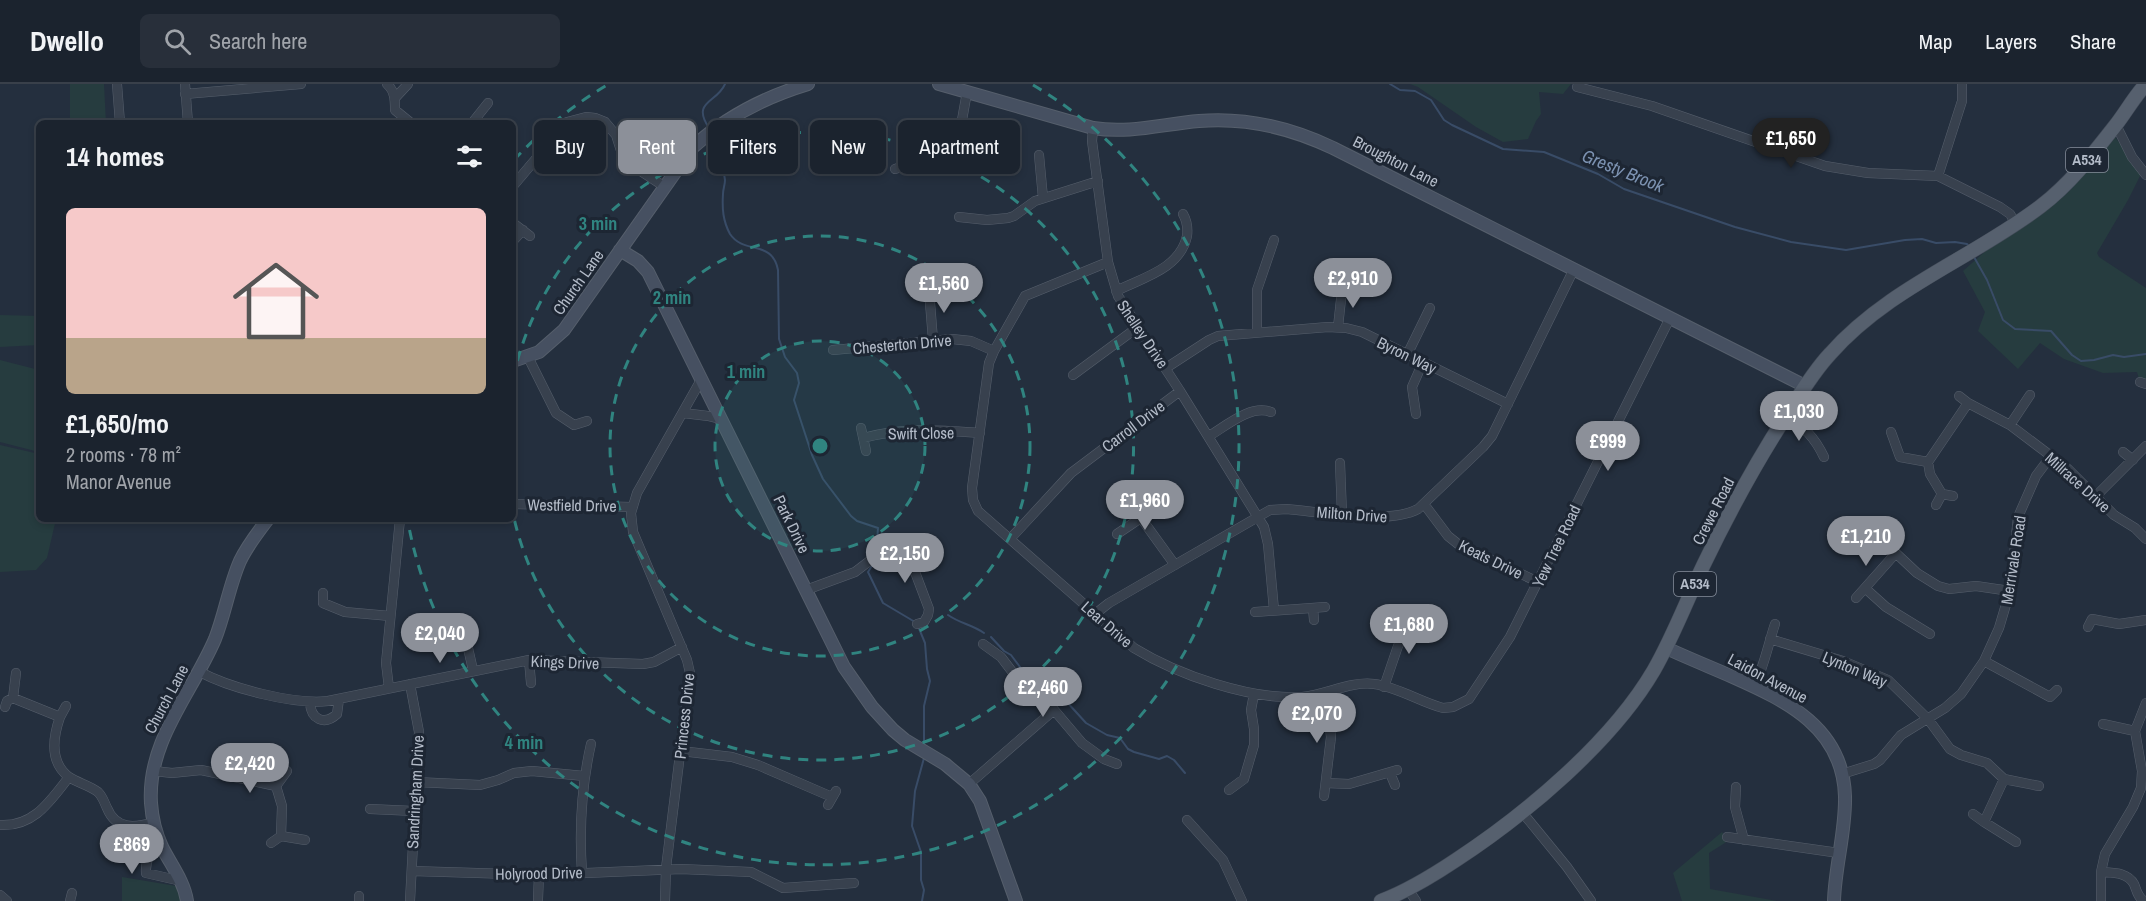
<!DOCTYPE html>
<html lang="en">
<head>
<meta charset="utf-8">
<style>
	:root { --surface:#1b232e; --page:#282f3a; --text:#f1f3f6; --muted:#a0a4aa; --line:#39404a; --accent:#8c9099 }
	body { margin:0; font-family:"Archivo Narrow",sans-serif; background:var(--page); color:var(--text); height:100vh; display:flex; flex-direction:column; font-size:22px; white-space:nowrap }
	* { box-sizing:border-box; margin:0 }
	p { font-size:20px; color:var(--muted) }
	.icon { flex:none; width:33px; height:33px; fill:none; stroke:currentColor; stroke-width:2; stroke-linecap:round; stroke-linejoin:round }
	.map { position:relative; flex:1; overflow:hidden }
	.side { position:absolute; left:36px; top:36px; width:480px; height:402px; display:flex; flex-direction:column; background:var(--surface); border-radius:9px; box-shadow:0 3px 9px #0003,0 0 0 2px var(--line) }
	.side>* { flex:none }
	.guide { position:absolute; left:534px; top:36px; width:570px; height:54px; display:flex; gap:12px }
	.price { position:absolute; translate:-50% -51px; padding:0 14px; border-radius:21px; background:var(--accent); color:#fff; font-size:20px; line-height:39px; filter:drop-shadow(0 2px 3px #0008) }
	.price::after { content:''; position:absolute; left:50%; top:36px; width:18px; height:14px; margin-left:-9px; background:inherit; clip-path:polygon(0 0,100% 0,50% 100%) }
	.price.selected { background:#222; color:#fff }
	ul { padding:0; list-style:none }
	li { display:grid; align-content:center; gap:12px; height:318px; padding:0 30px }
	li span { display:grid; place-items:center; height:186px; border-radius:9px; color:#555 }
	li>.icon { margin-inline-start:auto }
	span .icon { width:108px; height:108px; fill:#fffc; stroke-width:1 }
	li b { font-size:26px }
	h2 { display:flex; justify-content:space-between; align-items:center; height:72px; padding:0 30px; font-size:26px }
	.chip { padding:0 21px; border-radius:9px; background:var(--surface); box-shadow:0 3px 9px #0003,0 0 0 2px var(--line); font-size:21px; line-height:54px }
	.chip.selected { background:var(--accent); color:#fff }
	header { display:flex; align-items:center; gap:36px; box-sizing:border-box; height:84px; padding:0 30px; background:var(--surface); border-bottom:2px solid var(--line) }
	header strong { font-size:28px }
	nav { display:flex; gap:33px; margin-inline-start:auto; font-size:21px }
	.search { width:420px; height:54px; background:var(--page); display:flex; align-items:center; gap:15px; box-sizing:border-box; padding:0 21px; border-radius:9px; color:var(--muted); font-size:22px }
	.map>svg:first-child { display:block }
	.green { fill:#263c3f }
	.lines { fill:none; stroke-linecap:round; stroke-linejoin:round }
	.stream { stroke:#394c67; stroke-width:2 }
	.street-casing { stroke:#565f6c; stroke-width:10 }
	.secondary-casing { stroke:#565f6c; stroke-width:14 }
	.primary-casing { stroke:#414a57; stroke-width:15 }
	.street { stroke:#38414e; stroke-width:9 }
	.secondary { stroke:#465061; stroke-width:12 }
	.primary { stroke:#56606e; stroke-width:14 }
	.ring { fill:none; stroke:#308480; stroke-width:3; stroke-dasharray:10 8 }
	.labels { text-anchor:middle; stroke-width:6; stroke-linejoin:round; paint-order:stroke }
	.shield { fill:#1d2633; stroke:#878f9c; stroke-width:1.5 }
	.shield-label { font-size:15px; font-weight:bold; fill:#b4bcc9 }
	.street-label { font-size:16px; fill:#b4bcc9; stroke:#1d2633 }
	.water-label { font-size:18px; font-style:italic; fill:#7c92b1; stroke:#1d2633 }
	.centre { fill:#308480; stroke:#1d2633; stroke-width:3 }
	.ring-label { font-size:18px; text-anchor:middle; font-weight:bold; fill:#308480; stroke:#1d2633; stroke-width:6; stroke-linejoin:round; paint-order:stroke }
</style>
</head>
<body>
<header>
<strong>Dwello</strong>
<div class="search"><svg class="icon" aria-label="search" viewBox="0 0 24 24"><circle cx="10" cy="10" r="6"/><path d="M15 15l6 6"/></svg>Search here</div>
<nav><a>Map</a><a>Layers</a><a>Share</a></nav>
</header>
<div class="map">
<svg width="2146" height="817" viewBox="0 0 2146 817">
	<rect width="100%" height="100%" fill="#242f3e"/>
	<path class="green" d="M70,0H104L106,39H70Z
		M1410,0H1571L1563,10L1539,8L1541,30L1536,37L1528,55L1503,58L1476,43L1418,3Z
		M2111,48L2142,88L2128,116L2097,169L2099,173L2146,204V300L2140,298L2137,288L2103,289L2064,275L2040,259L2018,285L1978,247L1985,228L1963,187L2016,140Z
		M0,231L39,232V261L0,263Z
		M0,276L39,286V368L0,358Z
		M0,361L39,370V435H56L47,474L36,486L0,488Z
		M1722,748L1728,757L1709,769L1710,805L1777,817H1682L1673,789Z
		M122,793L176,802L181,817H122Z"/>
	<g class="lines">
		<path class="stream" d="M1390,0L1400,6L1415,7L1431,16L1444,36L1452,41L1503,65L1544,68L1598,90L1624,105L1735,143L1791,158L1846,166L1905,156L1922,155L1936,159L1955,158L1967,160L1969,162
			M709,44C691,17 717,19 725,0
			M714,51C720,63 723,83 725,96C725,101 723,105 723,110C722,125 723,137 730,150C744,171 772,155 778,186L779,255L785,273L797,289L799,299L794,316L812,371L823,395L851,432L857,437L878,444L876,472
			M1974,173L1987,196L2003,236L2015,245L2051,247L2072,271L2081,277L2094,276L2113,271L2124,273L2146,270
			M875,477L868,488L883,519L915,538
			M948,531C961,540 971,540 984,549
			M918,542L925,559L927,585L930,597L924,622V662
			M991,553L1004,567L1011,571L1026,591L1036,595L1066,617L1086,639L1107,651L1120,654L1128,665L1134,668L1159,675L1167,672L1174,676L1185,689
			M922,817L924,806L921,796V768L912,742L915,707L924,674"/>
		<defs>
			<path id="street" d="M117,0L120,39
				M185,0L188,39
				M387,0C395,7 395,16 395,26L411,39
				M1577,3L1652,22L1825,82L1868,89L1938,92L2000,123L2010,130L2016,140
				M185,10L301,0
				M395,14L408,0
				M472,39L488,19
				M2116,41L2132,73L2146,91
				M1093,44L1092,57L1108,178L1118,212L1180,307L1264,443L1268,460L1274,526
				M1039,71L1043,114
				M895,85L919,77L954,81L967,8
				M1938,92L1962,17V0
				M513,102L567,38L586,33L595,34L605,38L616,51L624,76L665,103
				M959,133L987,136L1008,134L1014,132L1035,117L1098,97
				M513,139L530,152
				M513,157L523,146
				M1108,178L1025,212L994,267L989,279L972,404L973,416L978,427L1134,564C1178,591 1250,616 1302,613C1326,611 1350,597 1374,600C1398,603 1420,618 1443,624L1453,623L1469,615L1510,553L1670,234
				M929,206L933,256
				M1116,207C1142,194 1180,185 1187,152C1188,144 1187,137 1183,130
				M1338,243L1342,206L1345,199
				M1257,248V206L1274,156
				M833,266L952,255L971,257L994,267
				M1407,271L1430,224
				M528,273L556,329L574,341L587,337
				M1166,284L1209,256L1218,252L1328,243L1346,244L1362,248L1508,320
				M1073,291L1138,243
				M2140,298L2146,300
				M1959,312L1968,319L2010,341L2051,372L2068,385L2114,431L2135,444L2146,455
				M683,329L708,332L720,335
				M1416,330L1412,303L1423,278
				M1785,332C1804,342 1815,354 1824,373
				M2010,341L2030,311
				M861,344L866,367
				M1891,348L1900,373L1928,378L1968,319
				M1209,352C1226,342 1251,320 1271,328
				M863,354C905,343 937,346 980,349
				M2123,368L2133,376
				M1928,378L1930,390L1942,410L1953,412
				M1340,379L1342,430
				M2095,413L2146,362
				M513,420L632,423
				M1424,420L1448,452L1458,460L1538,498
				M1936,421L1942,410
				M1141,434L1175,481
				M1869,444L1917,489L1938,502L1949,505L1976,502L2010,507
				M1117,450L1157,423
				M1010,455L1071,389L1180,307
				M1866,505L1886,523L1930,550
				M806,506L855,488L872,475L886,472L915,488L929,525L928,531L924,538L917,540
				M323,509V519L345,528L390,532
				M1856,514L1896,469
				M1313,524L1314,536
				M1255,528L1325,523
				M1095,530L1109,519L1270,426L1287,425C1322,428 1388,441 1418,425L1483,363L1492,352L1574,185
				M2088,543L2092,535L2119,540L2146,536
				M1770,555L1843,577L1888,596L1928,635L1950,665L1961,671L1987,679L2004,695L2039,702
				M983,560L1001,573L1020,598L1049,620L1082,659L1104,675L1117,680
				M468,564L473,586
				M529,576L531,599
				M1984,577L2050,613L2057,606
				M200,588C230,604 294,621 328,617L529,576L643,580L654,578L682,563
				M1384,603L1398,562L1414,531
				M1754,603C1764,583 1768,561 1775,540
				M389,604L386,579L400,435
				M13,614L16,589
				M310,619C311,635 324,642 337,630L339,615
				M5,623L7,617L13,614L60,633C53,653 49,678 69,693C78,699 89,701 98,708C103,713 104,718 107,724C116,746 135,744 154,738
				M60,633L66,622
				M2103,640L2135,647
				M681,667L732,673L758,681L832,713
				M154,687L172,689L201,686L276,702L282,722L281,752L305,756
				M1390,689L1395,701
				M1842,690L1874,680L1880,676L1901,651L1945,624L1961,610L1984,577L1999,544L2010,507L2018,433L2036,392L2051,372
				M2004,695L1984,738L2016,758
				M416,698L480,701L498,696L514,689L532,687L584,692
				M1326,699L1349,700L1397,686
				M969,700L1054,626
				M276,702L287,687
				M1736,703L1735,723L1744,756
				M1229,706L1244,695L1254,661V645L1251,626L1254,610
				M1324,712L1331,653L1326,609
				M828,721L836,707
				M370,725L414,727
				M1522,728L1567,783L1591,817
				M1973,730L1984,738
				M1187,736L1223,776L1242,817
				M0,741C34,743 50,717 69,693
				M1727,753L1839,769
				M159,757C151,764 145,778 146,789L181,797
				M271,759L281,752
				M412,787L539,791L681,785L751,788L783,804L854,799
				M2101,788C2113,789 2127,788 2134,800C2137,807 2137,812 2144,817
				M582,789C579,744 581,704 591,660
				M1408,805L1416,817
				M0,811L7,817
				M359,812V817
				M538,815L539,791
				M70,817L72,809
				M410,817L419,648L410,600
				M665,817L666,784L690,589L687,576L633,448L631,429L637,409L701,296
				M2101,817V788L2105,770L2133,723L2141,704L2142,687L2135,647L2146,619"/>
			<path id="secondary" d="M939,0L1093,44C1129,50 1163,40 1199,37C1246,33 1291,44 1333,64L1805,302
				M620,166L638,177L648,188L844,583L872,623L893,646L905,656L945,680L969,700L980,717L1016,817
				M513,277L539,268L564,246L693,63C727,32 765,13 808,0
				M1666,564C1688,574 1710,583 1733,593C1787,617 1843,644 1845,712C1846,747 1835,782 1834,817
				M187,817C184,797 171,781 162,763C156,750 152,734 151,719C147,657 192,609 215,555C225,530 229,502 240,477C247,462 258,448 268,435"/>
			<path id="primary" d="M1381,817C1408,807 1432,792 1456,776C1526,730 1612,658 1654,586C1673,553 1687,516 1703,482C1729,428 1757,376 1790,326C1802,307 1814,287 1830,270C1888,204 1973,174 2041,122C2070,100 2093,70 2115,42C2126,28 2134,13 2146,0"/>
		</defs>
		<use href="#street" class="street-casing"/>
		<use href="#secondary" class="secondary-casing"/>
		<use href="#primary" class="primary-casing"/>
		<use href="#street" class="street"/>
		<use href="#secondary" class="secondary"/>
		<use href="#primary" class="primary"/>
	</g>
	<circle cx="820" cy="362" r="105" fill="#308480" fill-opacity=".12"/>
	<g class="ring">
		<circle cx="820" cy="362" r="105"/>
		<circle cx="820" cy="362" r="210"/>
		<path d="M513 294A314 314 0 1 1 513 430"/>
		<path d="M514 76A419 419 0 0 1 607 1M1033 1A419 419 0 1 1 408 438"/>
	</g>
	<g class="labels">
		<g class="shield">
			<rect x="2066" y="64" width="42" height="24" rx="4.5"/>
			<rect x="1674" y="488" width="42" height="24" rx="4.5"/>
		</g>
		<g class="shield-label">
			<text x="2087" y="81">A534</text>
			<text x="1695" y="505">A534</text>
		</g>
		<g class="street-label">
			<text transform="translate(1396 77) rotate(27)" y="6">Broughton Lane</text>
			<text transform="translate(578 198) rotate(-55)" y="6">Church Lane</text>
			<text transform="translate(1143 250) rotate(56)" y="6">Shelley Drive</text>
			<text transform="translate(902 260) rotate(-5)" y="6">Chesterton Drive</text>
			<text transform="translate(1407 271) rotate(26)" y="6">Byron Way</text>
			<text transform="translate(1133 342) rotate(-37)" y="6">Carroll Drive</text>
			<text transform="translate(921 349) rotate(-1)" y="6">Swift Close</text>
			<text transform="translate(2078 398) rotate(42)" y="6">Millrace Drive</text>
			<text transform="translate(572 421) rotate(1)" y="6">Westfield Drive</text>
			<text transform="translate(1713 427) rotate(-63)" y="6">Crewe Road</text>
			<text transform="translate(1352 430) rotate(4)" y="6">Milton Drive</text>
			<text transform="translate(792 440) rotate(64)" y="6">Park Drive</text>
			<text transform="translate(1556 462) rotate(-64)" y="6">Yew Tree Road</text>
			<text transform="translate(1491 475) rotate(26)" y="6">Keats Drive</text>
			<text transform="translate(2013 476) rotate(-81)" y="6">Merrivale Road</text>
			<text transform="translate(1107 540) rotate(41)" y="6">Lear Drive</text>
			<text transform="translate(565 578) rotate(2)" y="6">Kings Drive</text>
			<text transform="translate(1855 585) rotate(23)" y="6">Lynton Way</text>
			<text transform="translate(1768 594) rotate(28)" y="6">Laidon Avenue</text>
			<text transform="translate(166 615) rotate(-62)" y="6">Church Lane</text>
			<text transform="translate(684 632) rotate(-84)" y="6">Princess Drive</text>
			<text transform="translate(415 708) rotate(-87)" y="6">Sandringham Drive</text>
			<text transform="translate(539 789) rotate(-1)" y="6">Holyrood Drive</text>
		</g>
		<g class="water-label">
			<text transform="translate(1623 87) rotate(22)" y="6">Gresty Brook</text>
		</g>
	</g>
	<circle cx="820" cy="362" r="9" class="centre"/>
	<g class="ring-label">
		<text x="598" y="146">3 min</text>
		<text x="672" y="220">2 min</text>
		<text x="746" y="294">1 min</text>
		<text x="524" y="665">4 min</text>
	</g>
</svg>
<b class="price selected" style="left:1791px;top:85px">£1,650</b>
<b class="price" style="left:1353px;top:225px">£2,910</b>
<b class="price" style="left:944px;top:230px">£1,560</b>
<b class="price" style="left:1799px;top:358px">£1,030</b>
<b class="price" style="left:1608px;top:388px">£999</b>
<b class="price" style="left:1145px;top:447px">£1,960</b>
<b class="price" style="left:1866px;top:483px">£1,210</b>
<b class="price" style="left:905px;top:500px">£2,150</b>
<b class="price" style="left:1409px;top:571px">£1,680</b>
<b class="price" style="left:440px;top:580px">£2,040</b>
<b class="price" style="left:1043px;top:634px">£2,460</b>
<b class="price" style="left:1317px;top:660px">£2,070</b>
<b class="price" style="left:250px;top:710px">£2,420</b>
<b class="price" style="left:132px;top:791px">£869</b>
<div class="guide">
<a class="chip">Buy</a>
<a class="chip selected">Rent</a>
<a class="chip">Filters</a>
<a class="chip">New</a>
<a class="chip">Apartment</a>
</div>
<section class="side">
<h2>14 homes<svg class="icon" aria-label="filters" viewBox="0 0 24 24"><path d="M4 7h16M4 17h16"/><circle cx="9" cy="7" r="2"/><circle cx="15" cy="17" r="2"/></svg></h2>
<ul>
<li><span style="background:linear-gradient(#f6c9c9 70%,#b9a48a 0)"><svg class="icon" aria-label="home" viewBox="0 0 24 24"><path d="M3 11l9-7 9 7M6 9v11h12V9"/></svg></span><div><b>£1,650/mo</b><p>2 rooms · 78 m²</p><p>Manor Avenue</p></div></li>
</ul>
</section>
</div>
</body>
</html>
